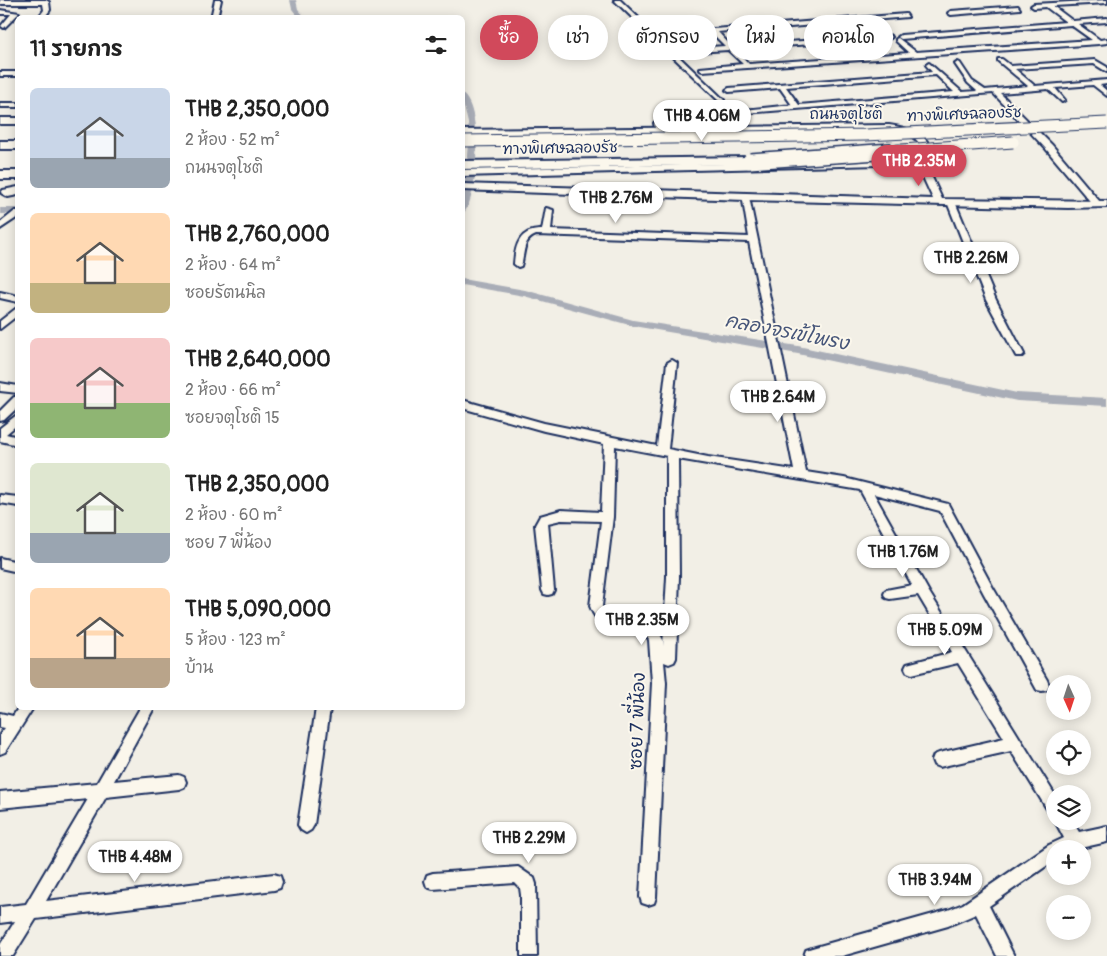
<!DOCTYPE html>
<html lang="th">
<head>
<meta charset="utf-8">
<style>
	:root { --surface:#fff; --page:#f6f6f6; --text:#222; --muted:#767676; --accent:#d1495b }
	body { margin:0; font-family:Pangolin,"Playpen Sans Thai",sans-serif; background:var(--page); color:var(--text); height:100vh; display:flex; flex-direction:column; font-size:19px; white-space:nowrap }
	* { box-sizing:border-box; margin:0 }
	p { font-size:16px; color:var(--muted) }
	.icon { flex:none; width:28px; height:28px; fill:none; stroke:currentColor; stroke-width:2; stroke-linecap:round; stroke-linejoin:round }
	.map { position:relative; flex:1; overflow:hidden }
	.side { position:absolute; left:15px; top:15px; width:450px; height:695px; display:flex; flex-direction:column; background:var(--surface); border-radius:8px; box-shadow:0 2px 12px #0003 }
	.side>* { flex:none }
	.guide { position:absolute; left:480px; top:15px; width:475px; height:45px; display:flex; gap:10px }
	.needle { width:32px; rotate:177deg }
	.fabs { position:absolute; left:1046px; top:675px; display:grid; gap:10px }
	.fabs a { display:grid; place-items:center; width:45px; height:45px; border-radius:50%; background:var(--surface); box-shadow:0 2px 12px #0003; font-size:25px }
	.price { position:absolute; translate:-50% -42px; padding:0 11px; border-radius:18px; background:#fff; color:#222; font-size:16px; line-height:32px; filter:drop-shadow(0 1px 2px #0008) }
	.price::after { content:''; position:absolute; left:50%; top:30px; width:15px; height:11px; margin-left:-8px; background:inherit; clip-path:polygon(0 0,100% 0,50% 100%) }
	.price.active { background:var(--accent); color:#fff }
	ul { padding:0; list-style:none }
	li { display:flex; align-items:center; gap:15px; height:125px; padding:0 15px }
	li span { display:grid; place-items:center; flex:none; width:140px; height:100px; border-radius:8px; color:#555 }
	li>.icon { margin-inline-start:auto }
	span .icon { width:60px; height:60px; fill:#fffc; stroke-width:1 }
	li b { font-size:21px }
	h2 { display:flex; justify-content:space-between; align-items:center; height:60px; padding:0 15px; font-size:21px }
	.tag { padding:0 18px; border-radius:22px; background:var(--surface); box-shadow:0 2px 12px #0003; font-size:18px; line-height:45px }
	.tag.active { background:var(--accent); color:#fff }
	.map>svg:first-child { display:block }
	.lines { fill:none; stroke-linecap:round; stroke-linejoin:round }
	.canal { fill:#a9adb7; fill-rule:evenodd }
	.minor-casing { stroke:#1b2f5e; stroke-width:4 }
	.tertiary-casing { stroke:#1b2f5e; stroke-width:4 }
	.motorway-casing { stroke:#1b2f5e; stroke-width:4 }
	.minor { fill:#fbf7ec; fill-rule:evenodd }
	.tertiary { fill:#fbf7ec; fill-rule:evenodd }
	.motorway { fill:#fbf7ec; fill-rule:evenodd }
	.motorway-bridge-far1-casing { stroke:#1b2f5e; stroke-width:13; stroke-linecap:butt }
	.motorway-bridge-casing { stroke:#1b2f5e; stroke-width:18; stroke-linecap:butt }
	.motorway-bridge-far1 { stroke:#fbf7ec; stroke-width:11 }
	.motorway-bridge { stroke:#fbf7ec; stroke-width:15 }
	.labels { text-anchor:middle; stroke-width:4; stroke-linejoin:round; paint-order:stroke }
	.far-street-label { font-size:15px; fill:#1b2f5e; stroke:#fbf7ec }
	.street-label { font-size:18px; fill:#1b2f5e; stroke:#fbf7ec }
	.water-label { font-size:19px; font-style:italic; fill:#465579; stroke:#fbf7ec }
</style>
</head>
<body>
<div class="map">
<svg width="1107" height="956" viewBox="0 0 1107 956">
	<rect width="100%" height="100%" fill="#f2efe6"/>
	<filter id="ink" filterUnits="userSpaceOnUse"><feTurbulence type="fractalNoise" baseFrequency=".02" numOctaves="2"/><feDisplacementMap in="SourceGraphic" scale="10" xChannelSelector="R" yChannelSelector="G"/><feConvolveMatrix kernelMatrix="1 2 1 2 8 2 1 2 1" color-interpolation-filters="sRGB"/></filter>
	<g filter="url(#ink)">
		<g class="lines">
			<path class="canal" d="M290,0H296L298,9L306,18H299L292,9Z
				M462,94C484,107 478,206 462,214C462,186 470,159 469,132C469,119 462,107 462,94Z
				M0,208H18V214H0Z
				M462,279L525,290L633,320L798,346L1017,393L1107,398V406L1017,401L798,354L633,326L524,296L462,285Z"/>
			<defs>
				<path id="minor" d="M0,0H46L49,2L50,10L44,18H38L44,10L43,4H0Z
					M215,0H221L217,18H211Z
					M614,0H620L724,100L723,109C707,124 682,117 663,121V130L656,132L654,123L658,119L706,113L717,107L719,101Z
					M1107,0V3L1053,6L1073,21L1107,18V22L1078,24L1100,40L1107,39V43L1099,44L702,71L700,70V68L743,64L728,50L681,53L678,51L681,49L725,46L712,33L662,37L659,35L662,33L740,27V29L738,30L718,32L731,46L889,35L892,37L889,39L735,49L749,64L909,53L896,41V39L898,38L916,52L1092,40L1071,25L901,39L898,37L901,35L1066,22L1046,7L1034,8L1031,6L1034,4Z
					M1018,6L1020,9L951,15L948,13L951,11Z
					M0,10L19,13L4,28L1,26L11,14H0Z
					M906,14L908,17L767,29L764,27L767,25Z
					M998,59H1002L1011,66L1095,60L1107,67V72L1094,64L1015,69L1035,86L1107,80V84L1100,85L1107,91V96L1093,85L1055,88L1065,100L1062,102L1048,89L1000,93L1052,145L1100,202V206H1094L1046,149L993,93L746,113L743,111L744,110L792,105L780,88L729,92L726,90L729,88L932,72L926,65L929,63L962,92L977,91L968,83L955,64L958,62L960,63L972,81L985,90L1028,86L998,61ZM936,75L954,92L799,105L786,87Z
					M0,72H18V76H0Z
					M0,103H18V107H0Z
					M742,195L749,197L806,472L844,478L948,504L992,586L1047,680L1049,685L1047,690L1042,691L1037,690L984,594L940,511L874,494L929,592L1055,795V817L1050,814L1011,751L939,767L934,765L932,760L934,755L939,753L1004,738L958,663L912,674L907,672L905,668L907,664L952,652L918,595L890,599L886,598L884,594L886,590L912,585L860,490L678,459L679,577L676,658L674,662L669,664L664,662L666,683L656,897L654,903L648,905L642,903L640,897L652,683L649,640C640,620 604,645 590,606L601,521L561,520L548,523L554,590L552,594L548,595L544,594L542,590L535,525L540,516L561,510L601,512L604,444L544,431L462,408V400L544,423L657,446L667,363L672,360L677,363L668,449L708,457L794,470L749,242L536,235C522,240 525,254 521,266L518,267L514,264C515,245 520,229 542,230L546,208L553,210L551,230L749,237ZM615,446L667,456V577L663,646V640L657,628C650,625 644,622 638,621C624,618 608,621 602,606L613,517Z
					M948,200L955,202L996,300L1024,354L1022,356H1016L986,300L947,202Z
					M15,211H18V217L0,229V223Z
					M0,292L18,296V302L0,298Z
					M18,307V315L0,329V321Z
					M0,383L18,386V393L0,391Z
					M14,397H18V407L4,420L0,421V411Z
					M18,414V424L6,434L18,437V445L0,441V428Z
					M0,495L18,497V506L0,503Z
					M0,558L18,562V572L0,568Z
					M18,708H33L5,752L0,754V734L5,728L0,727V713L13,716Z
					M140,708H154L114,781L179,775L184,777L186,782L184,787L179,789L106,797L46,901L274,874L280,876L282,882L280,888L274,890L36,919L13,956H0V945L15,921L0,923V907L26,904L88,799L0,808V792L97,783Z
					M316,708H330L314,825L311,830L306,833L301,830L298,825Z
					M1055,821H1072L1079,832L1107,826V842L1076,849H1055V860L989,906L1014,956H997L976,914L948,926L842,956H804L806,950L812,948L948,910L963,904L1049,845L1064,838Z
					M518,867L534,878L536,884L537,956H521V895L520,888L515,883L433,889L427,887L425,881L427,875L433,873Z"/>
				<path id="tertiary" d="M0,118H18V124H0Z
					M889,125C909,128 927,133 934,154L925,162L942,199L1107,201V207L1068,208L745,200L462,190V184L933,199L917,164L462,176V170L899,160L917,158L924,153C920,136 905,133 889,131L462,136V130Z"/>
				<path id="motorway" d="M0,141H18V149H0Z
					M750,157L757,161L755,164L462,169V161Z
					M0,171H18V179H0Z
					M18,187V195L8,197L1,193L3,190Z"/>
			</defs>
			<use href="#minor" class="minor-casing"/>
			<use href="#tertiary" class="tertiary-casing"/>
			<use href="#motorway" class="motorway-casing"/>
			<use href="#minor" class="minor"/>
			<use href="#tertiary" class="tertiary"/>
			<use href="#motorway" class="motorway"/>
			<defs>
				<path id="motorway-bridge-far1" d="M462,141L866,135L1107,123
					M875,152L1013,142"/>
				<path id="motorway-bridge" d="M750,161L892,151"/>
			</defs>
			<use href="#motorway-bridge-far1" class="motorway-bridge-far1-casing"/>
			<use href="#motorway-bridge" class="motorway-bridge-casing"/>
			<use href="#motorway-bridge-far1" class="motorway-bridge-far1"/>
			<use href="#motorway-bridge" class="motorway-bridge"/>
		</g>
	</g>
	<g class="labels">
		<g class="far-street-label">
			<text x="846" y="119">ถนนจตุโชติ</text>
			<text transform="translate(964 114) rotate(-2)" y="5">ทางพิเศษฉลองรัช</text>
			<text transform="translate(560 148) rotate(-1)" y="5">ทางพิเศษฉลองรัช</text>
		</g>
		<g class="street-label">
			<text transform="translate(637 721) rotate(-88)" y="6">ซอย 7 พี่น้อง</text>
		</g>
		<g class="water-label">
			<text transform="translate(787 331) rotate(11)" y="7">คลองจรเข้โพรง</text>
		</g>
	</g>
</svg>
<div class="fabs">
<a><svg class="needle" viewBox="-14 -14 28 28"><path d="M0-13l5 13h-10z" fill="#e53935"/><path d="M0 13l5-13h-10z" fill="#767676"/></svg></a>
<a><svg class="icon" aria-label="locate" viewBox="0 0 24 24"><circle cx="12" cy="12" r="6"/><path d="M12 2v4M12 18v4M2 12h4M18 12h4"/></svg></a>
<a><svg class="icon" aria-label="layers" viewBox="0 0 24 24"><path d="M12 4l9 5-9 5-9-5zM3 14l9 5 9-5"/></svg></a>
<a>+</a>
<a>−</a>
</div>
<b class="price" style="left:702px;top:142px">THB 4.06M</b>
<b class="price active" style="left:919px;top:187px">THB 2.35M</b>
<b class="price" style="left:616px;top:224px">THB 2.76M</b>
<b class="price" style="left:971px;top:284px">THB 2.26M</b>
<b class="price" style="left:778px;top:423px">THB 2.64M</b>
<b class="price" style="left:903px;top:578px">THB 1.76M</b>
<b class="price" style="left:642px;top:646px">THB 2.35M</b>
<b class="price" style="left:945px;top:656px">THB 5.09M</b>
<b class="price" style="left:529px;top:864px">THB 2.29M</b>
<b class="price" style="left:135px;top:883px">THB 4.48M</b>
<b class="price" style="left:935px;top:906px">THB 3.94M</b>
<div class="guide">
<a class="tag active">ซื้อ</a>
<a class="tag">เช่า</a>
<a class="tag">ตัวกรอง</a>
<a class="tag">ใหม่</a>
<a class="tag">คอนโด</a>
</div>
<section class="side">
<h2>11 รายการ<svg class="icon" aria-label="filters" viewBox="0 0 24 24"><path d="M4 7h16M4 17h16"/><circle cx="9" cy="7" r="2"/><circle cx="15" cy="17" r="2"/></svg></h2>
<ul>
<li><span style="background:linear-gradient(#c9d6e8 70%,#9aa5b1 0)"><svg class="icon" aria-label="home" viewBox="0 0 24 24"><path d="M3 11l9-7 9 7M6 9v11h12V9"/></svg></span><div><b>THB 2,350,000</b><p>2 ห้อง · 52 m²</p><p>ถนนจตุโชติ</p></div></li>
<li><span style="background:linear-gradient(#ffd9b3 70%,#c2b280 0)"><svg class="icon" aria-label="home" viewBox="0 0 24 24"><path d="M3 11l9-7 9 7M6 9v11h12V9"/></svg></span><div><b>THB 2,760,000</b><p>2 ห้อง · 64 m²</p><p>ซอยรัตนนิล</p></div></li>
<li><span style="background:linear-gradient(#f6c9c9 65%,#8fb573 0)"><svg class="icon" aria-label="home" viewBox="0 0 24 24"><path d="M3 11l9-7 9 7M6 9v11h12V9"/></svg></span><div><b>THB 2,640,000</b><p>2 ห้อง · 66 m²</p><p>ซอยจตุโชติ 15</p></div></li>
<li><span style="background:linear-gradient(#dfe7d0 70%,#9aa5b1 0)"><svg class="icon" aria-label="home" viewBox="0 0 24 24"><path d="M3 11l9-7 9 7M6 9v11h12V9"/></svg></span><div><b>THB 2,350,000</b><p>2 ห้อง · 60 m²</p><p>ซอย 7 พี่น้อง</p></div></li>
<li><span style="background:linear-gradient(#ffd9b3 70%,#b9a48a 0)"><svg class="icon" aria-label="home" viewBox="0 0 24 24"><path d="M3 11l9-7 9 7M6 9v11h12V9"/></svg></span><div><b>THB 5,090,000</b><p>5 ห้อง · 123 m²</p><p>บ้าน</p></div></li>
</ul>
</section>
</div>
</body>
</html>
